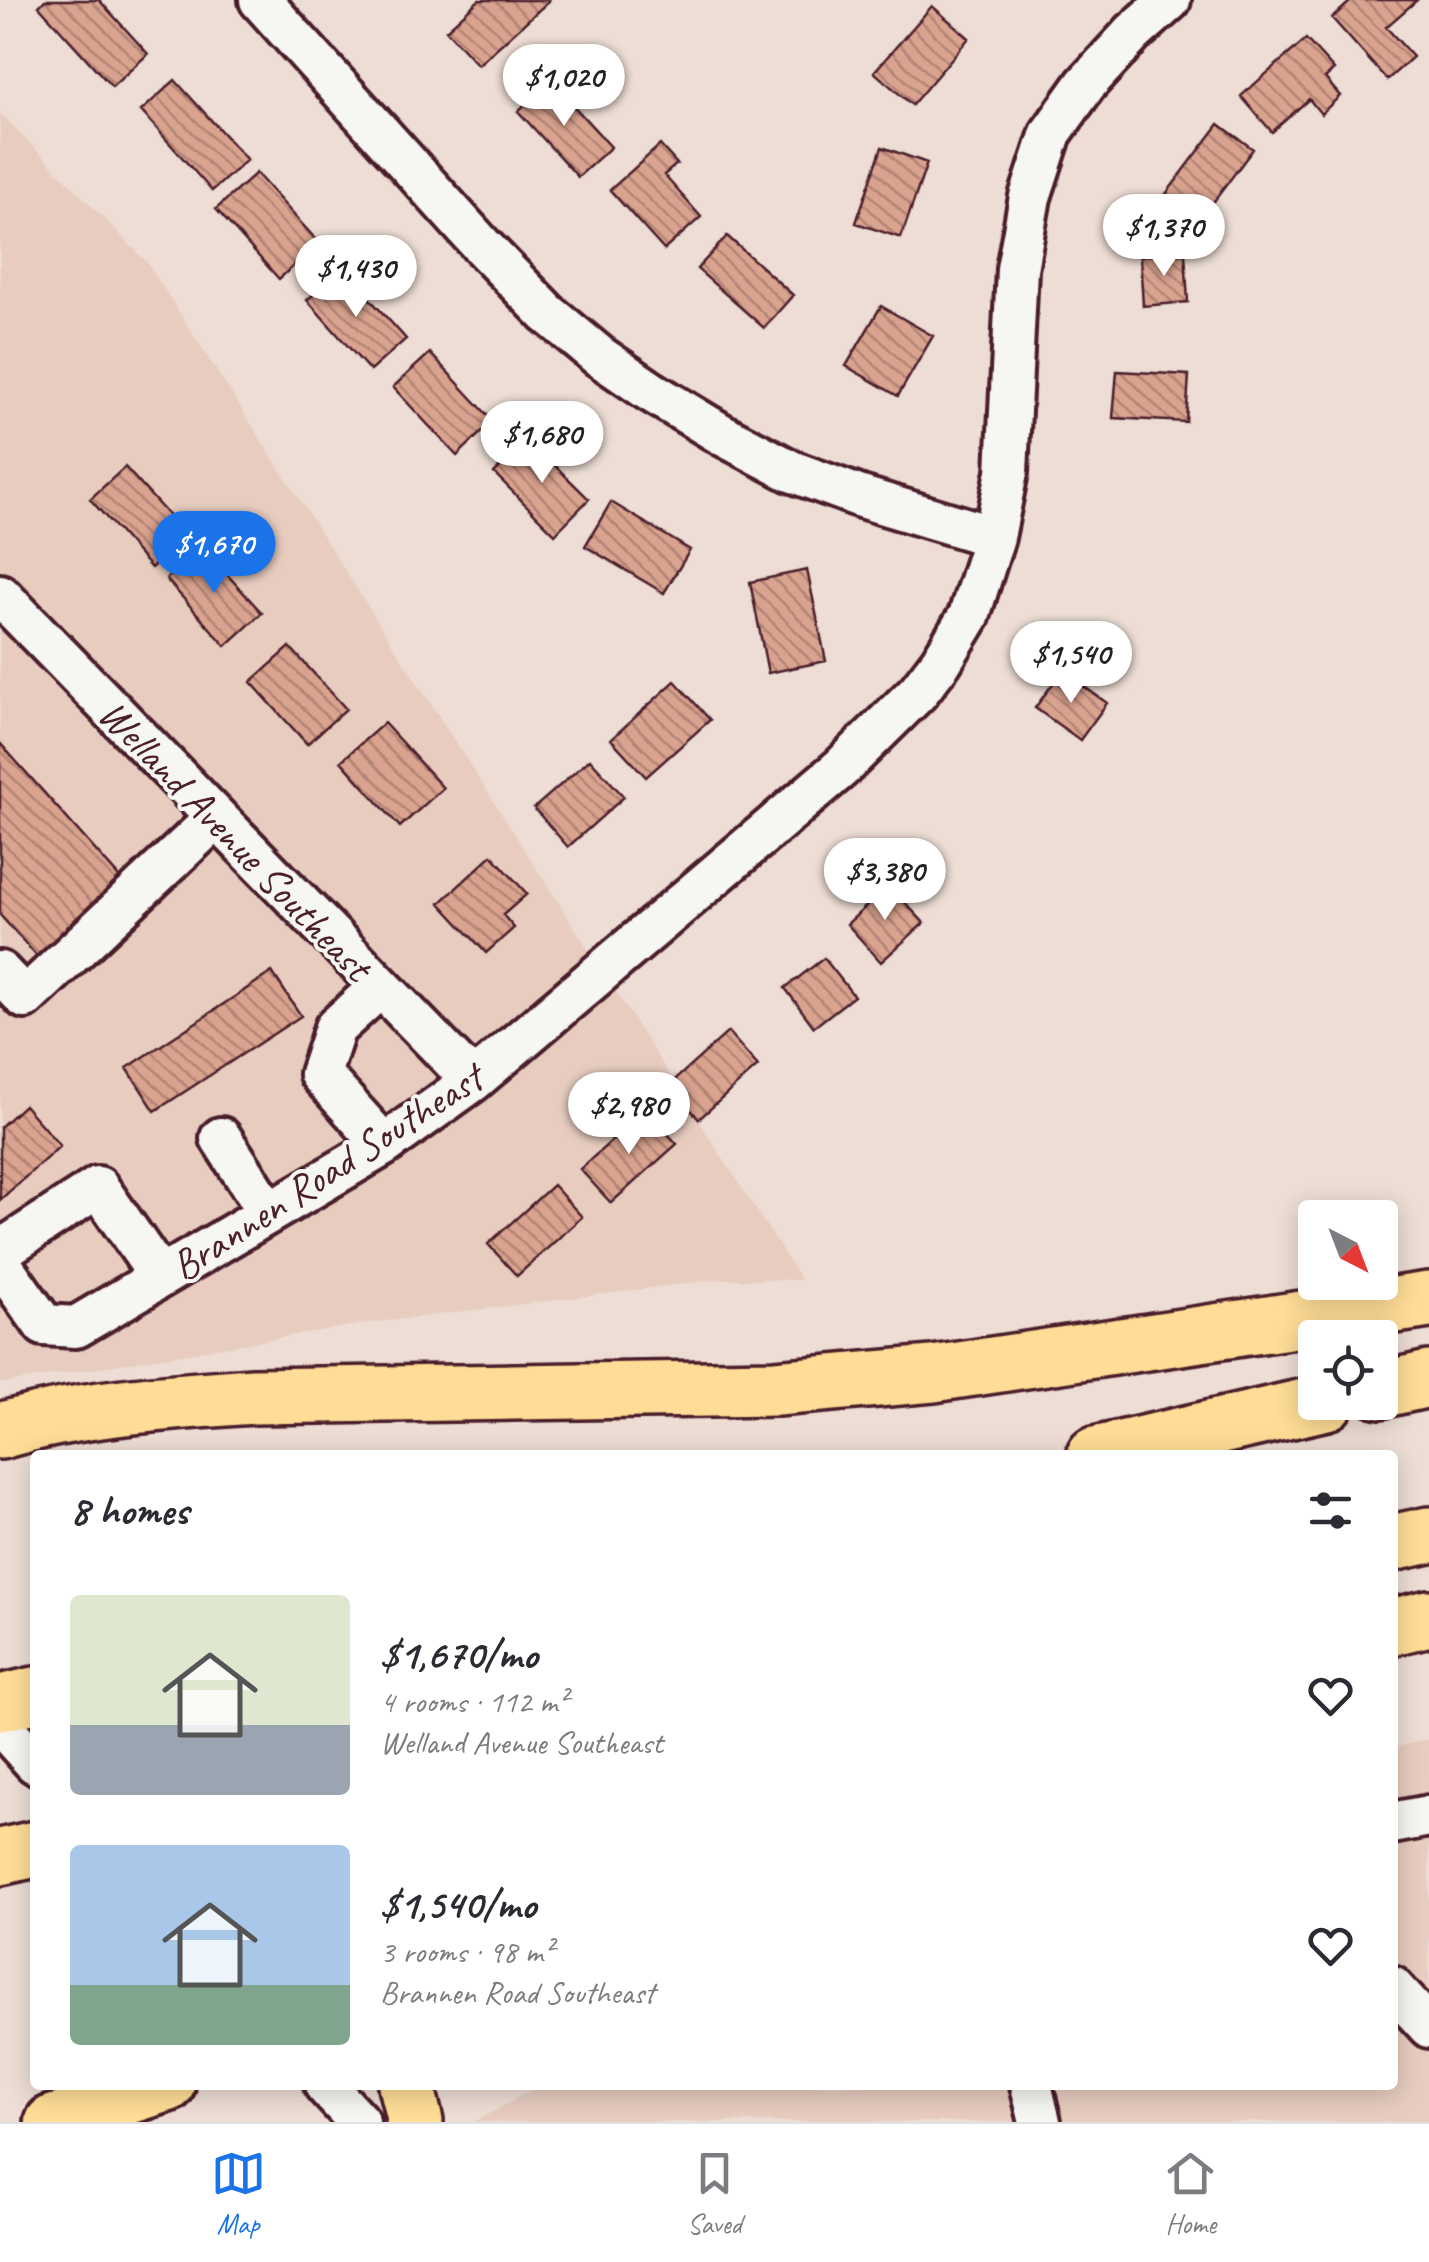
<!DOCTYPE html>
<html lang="en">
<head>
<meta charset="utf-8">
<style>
	:root { --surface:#fff; --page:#f2f2f3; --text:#2b2b33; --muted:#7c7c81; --line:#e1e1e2; --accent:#1a73e8 }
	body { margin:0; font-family:Caveat,sans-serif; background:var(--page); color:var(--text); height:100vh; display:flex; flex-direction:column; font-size:38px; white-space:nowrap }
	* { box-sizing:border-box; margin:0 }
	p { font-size:32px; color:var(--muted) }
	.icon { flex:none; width:55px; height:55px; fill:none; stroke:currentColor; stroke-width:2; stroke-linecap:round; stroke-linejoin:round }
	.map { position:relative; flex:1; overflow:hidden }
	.side { position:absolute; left:30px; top:1450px; width:1368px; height:640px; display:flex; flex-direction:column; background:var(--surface); border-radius:10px; box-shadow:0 5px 25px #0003 }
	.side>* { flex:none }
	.needle { width:65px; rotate:138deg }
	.controls { position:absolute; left:1298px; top:1200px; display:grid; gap:20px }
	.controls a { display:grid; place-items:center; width:100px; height:100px; border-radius:10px; background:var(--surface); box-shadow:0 5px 25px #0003; font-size:50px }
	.price { position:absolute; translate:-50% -85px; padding:0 22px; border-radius:35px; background:#fff; color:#222; font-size:32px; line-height:65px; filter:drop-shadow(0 2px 5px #0008) }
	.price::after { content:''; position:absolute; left:50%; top:60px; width:30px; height:22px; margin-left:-15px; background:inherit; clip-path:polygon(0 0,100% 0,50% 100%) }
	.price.selected { background:var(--accent); color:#fff }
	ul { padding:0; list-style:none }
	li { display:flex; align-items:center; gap:30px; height:250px; padding:0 40px }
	li span { display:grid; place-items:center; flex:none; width:280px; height:200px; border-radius:10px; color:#555 }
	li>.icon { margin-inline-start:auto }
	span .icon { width:120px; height:120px; fill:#fffc; stroke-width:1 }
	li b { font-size:42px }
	h2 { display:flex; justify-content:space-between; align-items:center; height:120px; padding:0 40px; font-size:42px }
	.tabs { display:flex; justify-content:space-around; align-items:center; height:140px; border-top:2px solid var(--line); background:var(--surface); font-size:28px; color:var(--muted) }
	.tabs a { display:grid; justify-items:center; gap:5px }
	.tabs .selected { color:var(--accent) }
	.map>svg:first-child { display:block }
	.built { fill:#e7ccbf }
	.building { fill:url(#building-back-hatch); stroke:#4a1f2b; stroke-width:2.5 }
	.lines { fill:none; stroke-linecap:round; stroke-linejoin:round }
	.minor-casing { stroke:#4a1f2b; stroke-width:48 }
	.major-casing { stroke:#4a1f2b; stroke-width:60 }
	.highway-casing { stroke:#4a1f2b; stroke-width:62 }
	.minor { stroke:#f6f6f2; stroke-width:40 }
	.major { stroke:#ffdd96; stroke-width:52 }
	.highway { stroke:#ffdd96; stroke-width:55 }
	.labels { text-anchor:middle; stroke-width:8; stroke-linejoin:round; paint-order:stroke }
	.street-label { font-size:42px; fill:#4a1f2b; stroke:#f6f6f2 }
</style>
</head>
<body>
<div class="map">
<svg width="1429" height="2122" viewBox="0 0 1429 2122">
	<defs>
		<pattern id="building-back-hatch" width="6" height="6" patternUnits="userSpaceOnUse" patternTransform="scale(2.5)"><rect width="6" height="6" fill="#d9a38f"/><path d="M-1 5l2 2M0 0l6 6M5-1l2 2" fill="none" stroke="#b28475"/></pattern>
	</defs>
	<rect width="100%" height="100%" fill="#edddd4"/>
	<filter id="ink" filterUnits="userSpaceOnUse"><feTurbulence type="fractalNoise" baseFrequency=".01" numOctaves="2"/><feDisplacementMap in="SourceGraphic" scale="20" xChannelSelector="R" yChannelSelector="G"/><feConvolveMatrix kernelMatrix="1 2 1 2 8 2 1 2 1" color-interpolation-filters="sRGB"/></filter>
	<g filter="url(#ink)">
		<path class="built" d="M0,113L146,261L801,1280L722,1279L355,1325L0,1384Z
			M1429,1739V2122H475L540,2085H1392L1393,1748Z"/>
		<path class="building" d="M45,0H99L148,54L112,87L39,6Z
			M479,0H549V1L478,65L446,30Z
			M1352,0H1417L1386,27L1413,57L1387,80L1332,18Z
			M932,6L969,38L912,105L874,72Z
			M1306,39L1334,70L1325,78L1340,96L1321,114L1309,99L1272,132L1241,96Z
			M175,80L247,160L212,191L141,111Z
			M551,81L611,147L578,177L518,111Z
			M1219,124L1253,149L1200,220L1166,194Z
			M660,145L677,164L664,175L701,217L664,250L610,190Z
			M882,147L927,163L901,238L856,223Z
			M256,173L319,243L279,279L216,209Z
			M727,236L793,295L764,328L697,269Z
			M1185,253L1188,302L1143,306L1140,256Z
			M342,268L406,339L370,371L307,300Z
			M881,306L933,336L898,396L846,366Z
			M430,353L493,421L457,456L393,387Z
			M1117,371L1189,375L1186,422L1113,418Z
			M528,439L589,499L555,534L494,473Z
			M125,467L187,536L151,568L90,499Z
			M611,502L690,550L664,593L585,546Z
			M202,547L262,613L226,646L166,579Z
			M807,570L826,661L768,673L750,582Z
			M290,647L346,709L307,744L251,682Z
			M1062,671L1107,703L1080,740L1035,708Z
			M675,681L710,720L646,777L611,739Z
			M384,723L443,788L400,827L341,761Z
			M0,743L126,885L41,961L0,915Z
			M590,759L624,797L568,847L534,808Z
			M492,855L527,894L503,915L514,928L486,953L440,903Z
			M889,885L924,923L881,962L847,924Z
			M824,958L854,996L814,1027L785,988Z
			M272,972L301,1016L155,1111L127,1068Z
			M728,1032L758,1066L699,1119L669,1085Z
			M24,1105L60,1146L0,1200V1127Z
			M646,1110L677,1144L611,1203L580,1169Z
			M553,1185L582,1217L517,1276L488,1244Z"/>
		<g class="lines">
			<defs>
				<path id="minor" d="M260,0L482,246L547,313L599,356L650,391L721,434L791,471L861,497L994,537
					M0,595L473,1081
					M0,972L25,998L216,818
					M380,987L335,1028L320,1074L384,1145
					M221,1138L269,1213
					M0,1251L98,1187L160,1277
					M0,1263L44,1325L76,1327L384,1145L473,1081L841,768L918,692L941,662L969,616L994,537L1007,472L1017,269L1030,197L1051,133L1086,84L1133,33L1170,0
					M0,1724L35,1763
					M1392,1823L1429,1816
					M1392,1987L1429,2027
					M325,2085L359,2122
					M1031,2085L1040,2122"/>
				<path id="major" d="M52,2122L168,2085"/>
				<path id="highway" d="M1380,1390L1429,1379
					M0,1431C82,1407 169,1402 253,1396L776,1388L933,1374L1429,1300
					M1095,1455L1326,1402
					M1392,1543L1429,1535
					M1392,1627L1429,1618
					M0,1703L35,1695
					M0,1857L35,1849
					M406,2085L415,2122"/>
			</defs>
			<use href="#minor" class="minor-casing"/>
			<use href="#major" class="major-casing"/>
			<use href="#highway" class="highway-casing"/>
			<use href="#minor" class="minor"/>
			<use href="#major" class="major"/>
			<use href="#highway" class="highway"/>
		</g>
	</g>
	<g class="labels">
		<g class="street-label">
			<text transform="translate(236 839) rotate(46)" y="15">Welland Avenue Southeast</text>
			<text transform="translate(326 1171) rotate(-33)" y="15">Brannen Road Southeast</text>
		</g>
	</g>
</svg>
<div class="controls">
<a><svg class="needle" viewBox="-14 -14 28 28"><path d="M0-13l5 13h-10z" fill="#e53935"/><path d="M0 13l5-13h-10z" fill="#7c7c81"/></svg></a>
<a><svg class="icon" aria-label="locate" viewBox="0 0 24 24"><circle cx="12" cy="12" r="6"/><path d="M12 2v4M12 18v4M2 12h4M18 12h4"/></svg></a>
</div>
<b class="price" style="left:564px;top:129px">$1,020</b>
<b class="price" style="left:1164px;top:279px">$1,370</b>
<b class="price" style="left:356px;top:320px">$1,430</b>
<b class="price" style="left:542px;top:486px">$1,680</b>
<b class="price selected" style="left:214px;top:596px">$1,670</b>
<b class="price" style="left:1071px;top:706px">$1,540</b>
<b class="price" style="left:885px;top:923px">$3,380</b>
<b class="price" style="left:629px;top:1157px">$2,980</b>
<section class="side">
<h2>8 homes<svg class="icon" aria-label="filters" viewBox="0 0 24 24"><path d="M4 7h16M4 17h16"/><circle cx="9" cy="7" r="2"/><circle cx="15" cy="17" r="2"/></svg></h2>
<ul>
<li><span style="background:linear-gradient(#dfe7d0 65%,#9aa5b1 0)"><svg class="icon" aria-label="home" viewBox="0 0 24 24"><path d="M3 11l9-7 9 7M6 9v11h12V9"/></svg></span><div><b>$1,670/mo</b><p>4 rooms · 112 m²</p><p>Welland Avenue Southeast</p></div><svg class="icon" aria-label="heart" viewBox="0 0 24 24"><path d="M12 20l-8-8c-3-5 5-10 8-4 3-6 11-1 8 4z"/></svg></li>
<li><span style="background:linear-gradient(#a9c7e8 70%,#7fa58c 0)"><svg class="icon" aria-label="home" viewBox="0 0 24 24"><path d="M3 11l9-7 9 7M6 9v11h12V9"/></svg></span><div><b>$1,540/mo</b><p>3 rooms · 98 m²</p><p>Brannen Road Southeast</p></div><svg class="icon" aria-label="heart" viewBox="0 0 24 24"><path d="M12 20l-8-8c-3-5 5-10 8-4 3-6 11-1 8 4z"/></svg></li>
</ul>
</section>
</div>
<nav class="tabs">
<a class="selected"><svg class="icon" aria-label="map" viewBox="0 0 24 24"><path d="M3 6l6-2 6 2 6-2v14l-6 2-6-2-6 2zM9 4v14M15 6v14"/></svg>Map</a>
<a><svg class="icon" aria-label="saved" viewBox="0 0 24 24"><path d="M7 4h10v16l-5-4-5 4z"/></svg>Saved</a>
<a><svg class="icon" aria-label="home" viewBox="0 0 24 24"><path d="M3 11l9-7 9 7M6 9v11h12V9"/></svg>Home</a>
</nav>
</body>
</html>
